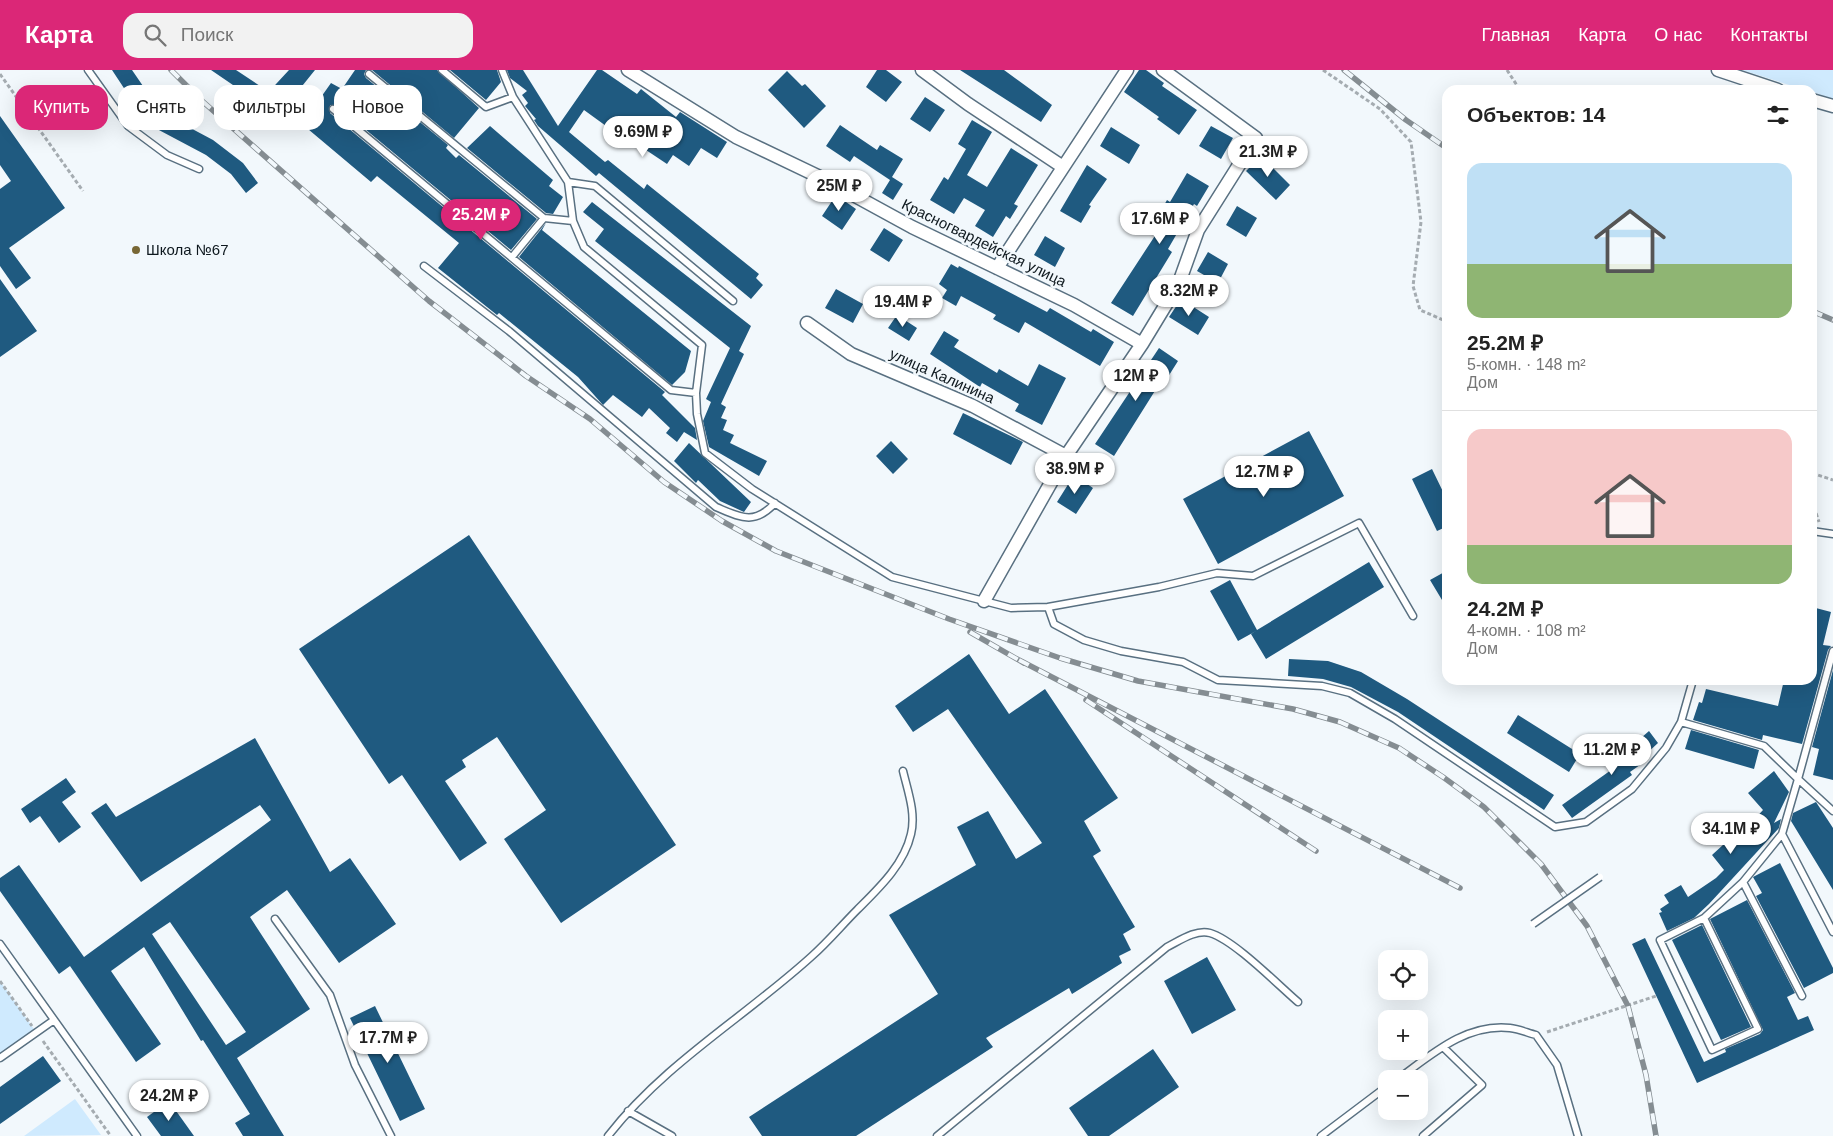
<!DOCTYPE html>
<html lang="ru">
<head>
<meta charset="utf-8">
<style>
	:root { --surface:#fff; --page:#f2f2f2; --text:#222; --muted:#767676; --line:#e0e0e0; --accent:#db2777 }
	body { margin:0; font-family:Helvetica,sans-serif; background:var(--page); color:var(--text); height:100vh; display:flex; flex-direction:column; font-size:19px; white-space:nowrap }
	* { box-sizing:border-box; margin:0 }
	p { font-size:16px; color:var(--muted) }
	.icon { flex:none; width:28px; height:28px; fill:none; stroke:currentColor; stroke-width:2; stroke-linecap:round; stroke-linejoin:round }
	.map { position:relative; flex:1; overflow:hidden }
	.side { position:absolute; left:1442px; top:15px; width:375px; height:600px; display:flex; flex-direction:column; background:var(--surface); border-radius:15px; box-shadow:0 5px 20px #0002 }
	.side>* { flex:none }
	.banner { position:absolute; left:15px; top:15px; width:475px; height:45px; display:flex; gap:10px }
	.fabs { position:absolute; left:1378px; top:880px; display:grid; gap:10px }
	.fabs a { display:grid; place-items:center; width:50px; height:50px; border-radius:10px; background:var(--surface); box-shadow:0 5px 20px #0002; font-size:25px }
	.price { position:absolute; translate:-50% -42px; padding:0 11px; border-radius:18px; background:#fff; color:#222; font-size:16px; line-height:32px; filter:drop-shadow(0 1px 2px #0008) }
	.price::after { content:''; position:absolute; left:50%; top:30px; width:15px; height:11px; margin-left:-8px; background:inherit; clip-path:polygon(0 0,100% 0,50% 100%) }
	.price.current { background:var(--accent); color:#fff }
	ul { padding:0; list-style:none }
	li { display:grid; align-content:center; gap:10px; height:265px; padding:0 25px }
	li+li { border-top:1px solid var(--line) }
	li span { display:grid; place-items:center; height:155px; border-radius:15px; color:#555 }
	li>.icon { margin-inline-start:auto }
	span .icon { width:90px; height:90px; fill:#fffc; stroke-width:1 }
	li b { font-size:21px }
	h2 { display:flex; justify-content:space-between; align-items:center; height:60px; padding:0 25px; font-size:21px }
	.chip { padding:0 18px; border-radius:15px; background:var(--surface); box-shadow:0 5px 20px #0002; font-size:18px; line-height:45px }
	.chip.current { background:var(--accent); color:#fff }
	header { display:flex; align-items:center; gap:30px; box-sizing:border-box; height:70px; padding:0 25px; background:var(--accent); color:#fff }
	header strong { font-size:24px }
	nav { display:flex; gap:28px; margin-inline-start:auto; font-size:18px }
	.search { width:350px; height:45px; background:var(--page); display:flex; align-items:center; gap:12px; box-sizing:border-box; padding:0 18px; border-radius:15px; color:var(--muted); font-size:19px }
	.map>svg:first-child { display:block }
	.green { fill:#cfeafe }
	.building { fill:#1f5a80; fill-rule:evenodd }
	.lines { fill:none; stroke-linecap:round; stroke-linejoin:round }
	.service-casing { stroke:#597081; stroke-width:9 }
	.minor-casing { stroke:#597081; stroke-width:15 }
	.path { stroke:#a5acb1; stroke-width:3; stroke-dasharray:4 2.5; stroke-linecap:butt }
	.service { stroke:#fff; stroke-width:6 }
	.minor { stroke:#fff; stroke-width:12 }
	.rail-casing { stroke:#858d92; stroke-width:5.5 }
	.rail { stroke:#f2f8fc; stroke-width:4; stroke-dasharray:11; stroke-linecap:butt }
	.service-bridge-casing { stroke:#597081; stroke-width:9; stroke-linecap:butt }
	.service-bridge { stroke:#fff; stroke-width:6 }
	.poi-dot { fill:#786735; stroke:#f2f8fc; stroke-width:2 }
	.labels { text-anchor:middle; stroke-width:5; stroke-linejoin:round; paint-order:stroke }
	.street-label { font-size:15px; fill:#0e181e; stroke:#f2f8fc }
	.poi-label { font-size:15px; fill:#0e181e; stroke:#f2f8fc; text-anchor:start }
</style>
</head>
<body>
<header>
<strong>Карта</strong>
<div class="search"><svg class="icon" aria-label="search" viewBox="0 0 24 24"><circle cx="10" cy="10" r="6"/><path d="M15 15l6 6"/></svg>Поиск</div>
<nav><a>Главная</a><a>Карта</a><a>О нас</a><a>Контакты</a></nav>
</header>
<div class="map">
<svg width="1833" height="1066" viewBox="0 0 1833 1066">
	<rect width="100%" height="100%" fill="#f2f8fc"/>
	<path class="green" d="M1742,0H1833V29L1813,22L1812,20H1805Z
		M0,911L36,962L0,988Z
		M75,1029L101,1065L24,1066Z"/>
	<path class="building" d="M112,0H132L156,35L166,45L213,70L243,93L258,113L246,123L231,104L206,85L157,59L143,47Z
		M211,0H236L266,20L258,32Z
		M289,0H315L282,41L264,27Z
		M355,0H366L364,4L366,8L448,75L446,78L456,88L459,85L537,149L511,180L336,35H330V43L665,322L662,325L695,358L697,370L684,362L677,372L666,363L670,358L649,338L642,347L613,325L603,335L578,307L499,243L497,245L438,198L459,173L377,106L371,112L302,54L331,13L342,19Z
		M372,0H437L479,38L454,68Z
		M450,0H497L501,12L486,30Z
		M507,0H523L558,56L597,0H602L637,24L641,19L676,47L680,42L727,72L717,88L701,78L689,96L673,85L667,94L637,74L635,77L584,40L569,62L605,92L608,90L644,119L647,114L759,204L756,208L763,215L751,229L599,103L596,106L538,56L534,50L536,49L525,36L528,33L522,25L527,21L510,8Z
		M877,0H886L902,12L886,32L866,17Z
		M960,0H1004L1052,35L1041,52Z
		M1139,0H1146L1164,13L1162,16L1197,40L1179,65L1157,49L1159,47L1124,22Z
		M787,1L802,16L805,14L826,36L804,58L768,20Z
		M925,27L945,40L930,62L910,49Z
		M0,46L65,138L9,178L31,208L16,219L0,196V119L11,111L0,95Z
		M972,50L992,62L967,105L987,117L1011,78L1038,95L1014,134L1018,136L1010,149L1006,146L993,167L975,156L985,140L964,128L954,144L930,130L944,107L948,110L966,79L958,74Z
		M840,55L877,80L880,75L903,89L892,107L903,114L893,130L882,123L890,110L854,86L850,92L826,76Z
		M490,56L553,110L549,116L563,127L553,144L546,143L467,78Z
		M1211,56L1233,68L1221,89L1199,76Z
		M1111,57L1140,75L1129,94L1100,76Z
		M1261,86L1290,115L1276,130L1246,101Z
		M1087,95L1107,109L1089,135L1091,136L1081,153L1060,141Z
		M1187,103L1209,116L1197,136L1194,134L1168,179L1172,182L1133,246L1111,233L1162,155L1155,151L1167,130L1170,132Z
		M836,125L856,139L842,160L822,146Z
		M592,132L751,256L739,281L744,284L721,334L726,337L721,348L727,350L723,360L734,365L730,373L767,391L759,406L709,377L703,351L711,332L706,329L730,278L595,171L604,159L583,142Z
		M1237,136L1257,148L1246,167L1226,155Z
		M546,153L542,160L691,281L685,302L672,315L519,187Z
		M884,158L903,170L889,192L870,180Z
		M1045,166L1065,178L1055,197L1034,185Z
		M1208,182L1228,194L1218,213L1197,201Z
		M951,194L958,198L959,196L1047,242L1050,238L1091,262L1093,259L1114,272L1100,296L1025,252L1019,263L993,249L996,245L961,226L956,236L942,228L947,220L939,214Z
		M0,209L37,261L0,287Z
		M836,219L863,234L853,253L825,238Z
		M1181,229L1209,247L1198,265L1169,247Z
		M897,245L917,258L909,271L888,258Z
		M944,261L959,270L954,277L997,303L999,299L1028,316L1039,294L1066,308L1042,355L1015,341L1019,334L982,313L980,317L930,284Z
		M1159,278L1178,291L1161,318L1158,316L1114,386L1095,374Z
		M963,343L1023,372L1011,395L953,364Z
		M1309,361L1344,426L1218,494L1183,429Z
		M891,371L908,389L893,404L876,386Z
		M689,373L751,432L744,442L720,431L698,410L696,413L674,391Z
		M1432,399L1448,432V456L1437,461L1412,409Z
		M1074,405L1093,418L1076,444L1057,432Z
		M469,465L676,775L561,853L504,769L546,740L497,667L462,690L466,697L445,711L487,773L460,791L402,705L389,714L299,579Z
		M1369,492L1384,517L1266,589L1251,564L1256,561L1238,571L1210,521L1230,510L1257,560Z
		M1448,500V540L1430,510Z
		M1812,537L1831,542L1823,575L1831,576L1828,580L1802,674L1763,665L1762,670L1693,650L1699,632L1702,633L1706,619L1778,636L1784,610H1812Z
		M969,584L1009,644L1045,619L1118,728L1084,751L1101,781L1093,786L1135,857L1123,864L1131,880L1119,886L1122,893L1072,924L1069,918L986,968L993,977L856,1066H762L749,1047L938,924L889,845L976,795L957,757L988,741L1016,789L1042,773L948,639L913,662L895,636Z
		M1289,589L1328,591L1361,602L1407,629L1554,725L1544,740L1398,642L1351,617L1323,609L1288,606Z
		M1833,600V710L1813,705L1819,679L1812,677Z
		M1518,645L1580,684L1569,702L1507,663Z
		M1691,660L1759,680L1754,699L1685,679Z
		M1649,661L1658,673L1644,686L1647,690L1630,702L1632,705L1572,748L1562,735L1621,693L1617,689Z
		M255,668L330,802L350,788L396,854L339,893L287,820L250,847L310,939L237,988L284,1066H243L235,1053L250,1044L203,970L201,971L144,877L111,901L161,974L136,992L70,896L59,904L0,821V808L19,795L84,887L271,750L260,735L141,812L91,743L106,733L116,747ZM170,852L246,962L226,975L152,864Z
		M1774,701L1789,722L1774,753L1781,749L1779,758L1709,834L1694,848L1667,861L1659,843L1662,842L1660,839L1669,833L1664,825L1681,815L1688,827L1716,808L1724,800L1712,785L1736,763L1739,766L1763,740L1748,723Z
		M66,708L76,722L62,732L81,757L59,773L40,746L30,753L21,739Z
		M1816,732L1833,758V820L1791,751L1793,743Z
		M1780,793L1833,898V903L1804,918L1756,826L1762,823L1753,807Z
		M1747,830L1795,923L1787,927L1798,950L1808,946L1814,960L1697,1013L1632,874L1645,868L1704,992L1726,982L1725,979L1760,964L1763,960L1710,849Z
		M1702,855L1751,957L1721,970L1672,870Z
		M1207,887L1236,940L1192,964L1164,911Z
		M375,936L425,1039L400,1051L350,948Z
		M1153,979L1179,1017L1109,1066H1088L1069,1038Z
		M43,986L61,1011L0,1054V1017Z
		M169,1031L194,1066H161L147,1047Z"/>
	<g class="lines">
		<defs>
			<path id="service" d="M88,0L128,56L167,85L199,99
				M442,0L486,37L513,27
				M502,0L513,27L568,112L573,151L584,177L702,275L696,323L697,344L705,383L752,419L892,507L1011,538L1048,537L1054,554L1084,570L1121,581L1183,592L1218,610L1322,616L1350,623L1395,649L1555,757L1586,752L1632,719L1666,678L1681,652L1693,610
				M369,4L544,148L573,151
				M333,39L671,320L696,323
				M568,112L595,116L733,231
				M512,187L544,148
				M424,196L509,261L716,437C740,447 754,456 775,433
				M1812,461L1833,464
				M1048,537L1159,517L1217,503L1253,506L1359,453L1413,546
				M1833,581L1798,709L1833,741
				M1681,652L1764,676L1798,709L1782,764L1743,812L1704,848L1660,870L1712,980L1758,959L1704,848
				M1782,764L1833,862
				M1743,812L1802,926
				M275,849L330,925L355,995L391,1066
				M0,874L137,1066
				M0,988L54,950
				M1398,1009C1431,985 1466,953 1510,958C1519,959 1528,963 1536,965L1557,995L1578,1066
				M628,1041L672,1066
				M608,1066C665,993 745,947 812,886C828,872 842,855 857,840C878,819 904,795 911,764C916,743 908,722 903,701
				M937,1066L1167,877C1179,871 1196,859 1210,863C1234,870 1277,914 1298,932
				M1321,1066L1386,1017
				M1423,1066L1482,1015L1443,977"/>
			<path id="minor" d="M628,0L736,67L826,110L912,157L1074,235L1142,274
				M922,0L968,34L1063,97
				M1718,0L1778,20
				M1812,30L1833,36
				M997,198L1127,0
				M807,253L851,284L973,336L1066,386
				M984,531L1066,386L1142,274L1179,213L1198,160L1256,68L1163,0"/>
		</defs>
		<use href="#service" class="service-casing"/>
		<use href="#minor" class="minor-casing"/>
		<path class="path" d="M1323,0L1380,39L1411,72L1421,152L1413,216L1420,240L1448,252
			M1507,0L1520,20
			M0,4L83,121
			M1812,403L1833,410
			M1812,431L1819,452
			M0,911L32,956
			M1547,962L1656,926
			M43,971L110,1065"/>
		<use href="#service" class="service"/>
		<use href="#minor" class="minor"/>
		<defs>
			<path id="rail" d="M171,0L201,30L429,231L526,306L590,349L664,412L722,451L776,481L949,549L1060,588L1138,611L1293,639L1340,652L1399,678L1443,707L1484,737L1541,794L1587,856L1628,936L1646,1005L1656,1066
				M1344,0L1406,50L1448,79
				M1812,241L1833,250
				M970,562L1024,593
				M1019,590L1460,818
				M1086,630L1316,781"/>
		</defs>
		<use href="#rail" class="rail-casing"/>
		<use href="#rail" class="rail"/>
		<defs>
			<path id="service-bridge" d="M1533,854L1600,807"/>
		</defs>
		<use href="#service-bridge" class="service-bridge-casing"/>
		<use href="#service-bridge" class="service-bridge"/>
	</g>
	<circle class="poi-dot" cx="136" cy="180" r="5"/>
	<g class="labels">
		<g class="street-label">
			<text transform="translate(984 173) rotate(26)" y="5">Красногвардейская улица</text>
			<text transform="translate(942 306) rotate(24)" y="5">улица Калинина</text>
		</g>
		<g class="poi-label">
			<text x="146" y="185">Школа №67</text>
		</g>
	</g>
</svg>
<div class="fabs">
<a><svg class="icon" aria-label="locate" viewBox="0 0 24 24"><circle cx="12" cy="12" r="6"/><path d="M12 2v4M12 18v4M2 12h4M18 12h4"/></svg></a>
<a>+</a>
<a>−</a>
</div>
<b class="price" style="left:643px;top:88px">9.69M ₽</b>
<b class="price" style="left:1268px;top:108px">21.3M ₽</b>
<b class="price" style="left:839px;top:142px">25M ₽</b>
<b class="price current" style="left:481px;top:171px">25.2M ₽</b>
<b class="price" style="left:1160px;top:175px">17.6M ₽</b>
<b class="price" style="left:1189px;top:247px">8.32M ₽</b>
<b class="price" style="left:903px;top:258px">19.4M ₽</b>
<b class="price" style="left:1136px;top:332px">12M ₽</b>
<b class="price" style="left:1075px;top:425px">38.9M ₽</b>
<b class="price" style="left:1264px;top:428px">12.7M ₽</b>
<b class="price" style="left:1612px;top:706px">11.2M ₽</b>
<b class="price" style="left:1731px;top:785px">34.1M ₽</b>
<b class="price" style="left:388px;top:994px">17.7M ₽</b>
<b class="price" style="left:169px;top:1052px">24.2M ₽</b>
<div class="banner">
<a class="chip current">Купить</a>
<a class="chip">Снять</a>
<a class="chip">Фильтры</a>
<a class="chip">Новое</a>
</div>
<section class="side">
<h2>Объектов: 14<svg class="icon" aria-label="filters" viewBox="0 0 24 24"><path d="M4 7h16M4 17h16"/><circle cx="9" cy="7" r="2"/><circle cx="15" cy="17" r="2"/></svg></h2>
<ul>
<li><span style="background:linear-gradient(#bfe0f5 65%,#8fb573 0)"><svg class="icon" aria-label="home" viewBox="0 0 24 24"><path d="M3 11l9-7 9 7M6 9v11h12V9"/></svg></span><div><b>25.2M ₽</b><p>5-комн. · 148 m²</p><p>Дом</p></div></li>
<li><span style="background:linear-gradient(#f6c9c9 75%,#8fb573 0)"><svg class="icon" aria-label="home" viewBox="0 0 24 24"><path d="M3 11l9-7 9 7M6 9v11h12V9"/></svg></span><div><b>24.2M ₽</b><p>4-комн. · 108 m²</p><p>Дом</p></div></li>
</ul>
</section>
</div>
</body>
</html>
